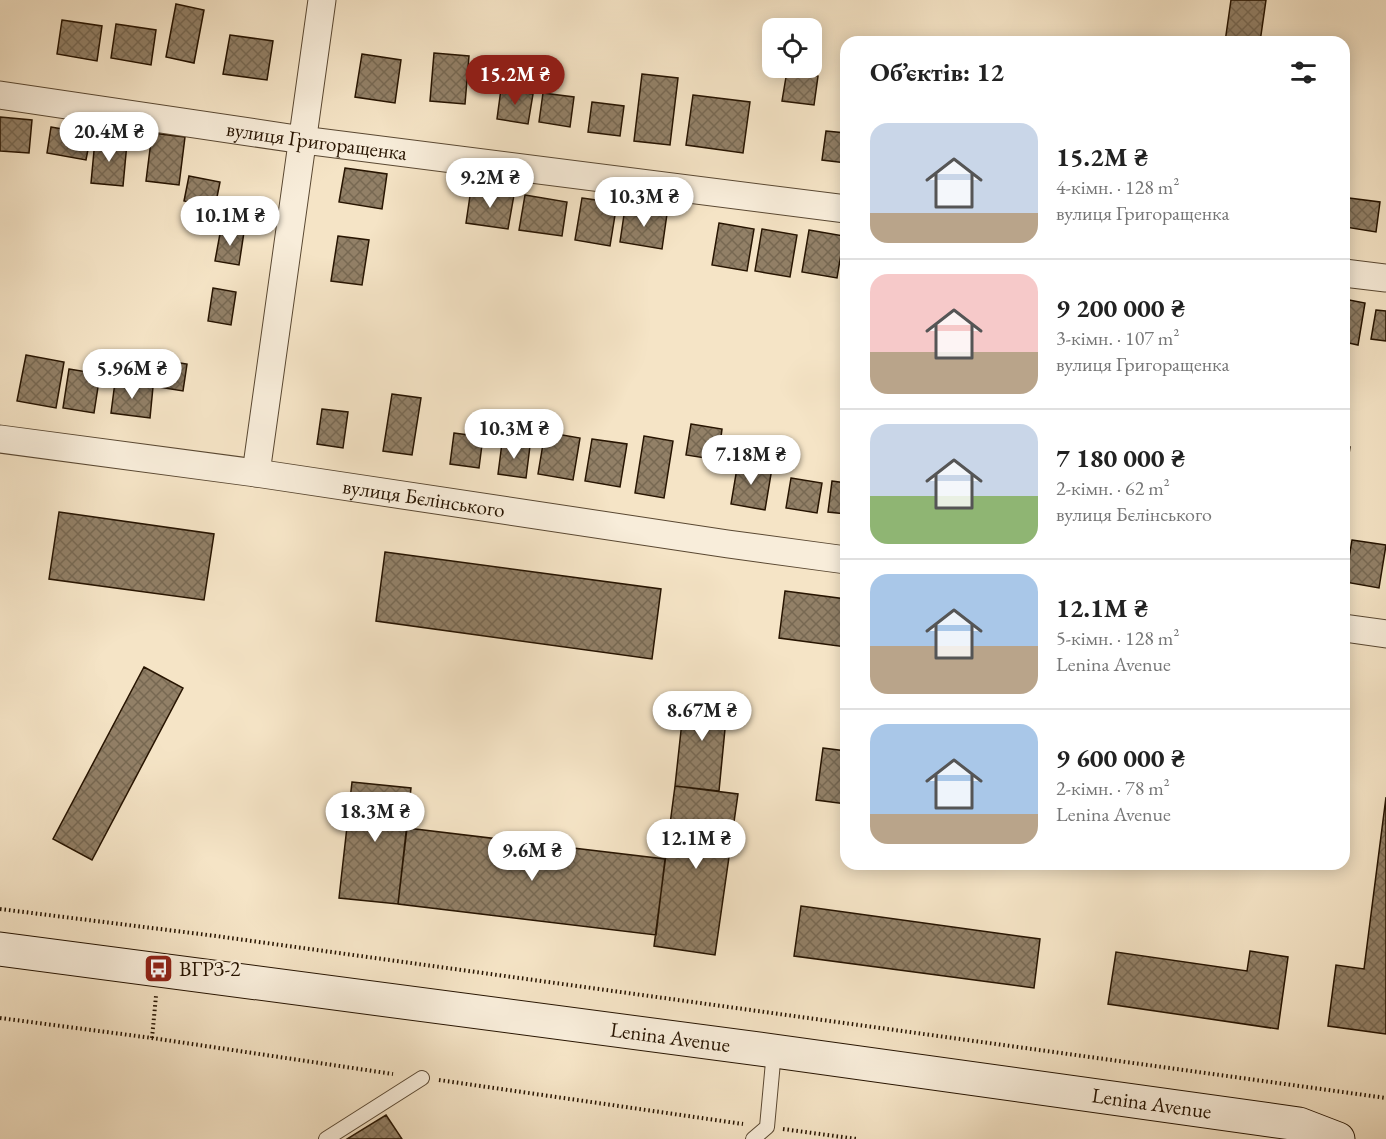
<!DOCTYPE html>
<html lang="uk">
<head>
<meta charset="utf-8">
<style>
	:root { --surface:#fff; --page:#f2f2f2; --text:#222; --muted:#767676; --line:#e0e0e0; --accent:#8f2418 }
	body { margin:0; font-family:"EB Garamond",serif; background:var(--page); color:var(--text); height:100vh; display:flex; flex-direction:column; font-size:22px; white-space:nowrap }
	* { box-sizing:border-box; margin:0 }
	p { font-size:20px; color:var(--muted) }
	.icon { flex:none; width:33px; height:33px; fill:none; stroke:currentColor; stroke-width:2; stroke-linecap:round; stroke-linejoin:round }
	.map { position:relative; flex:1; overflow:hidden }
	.side { position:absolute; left:840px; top:36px; width:510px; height:834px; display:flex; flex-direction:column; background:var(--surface); border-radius:18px; box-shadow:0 3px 15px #0003 }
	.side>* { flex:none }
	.fabs { position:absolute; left:762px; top:18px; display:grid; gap:12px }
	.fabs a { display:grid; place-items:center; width:60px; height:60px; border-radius:12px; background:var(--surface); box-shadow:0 3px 15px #0003; font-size:30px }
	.price { position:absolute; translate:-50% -51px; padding:0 14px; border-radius:21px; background:#fff; color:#222; font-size:20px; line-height:39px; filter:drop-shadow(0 2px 3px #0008) }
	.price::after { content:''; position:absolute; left:50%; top:36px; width:18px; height:14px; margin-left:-9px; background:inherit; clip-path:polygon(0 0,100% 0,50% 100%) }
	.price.current { background:var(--accent); color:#fff }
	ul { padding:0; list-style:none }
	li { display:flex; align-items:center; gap:18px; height:150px; padding:0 30px }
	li+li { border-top:2px solid var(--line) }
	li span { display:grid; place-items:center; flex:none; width:168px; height:120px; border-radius:18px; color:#555 }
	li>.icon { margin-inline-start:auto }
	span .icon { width:72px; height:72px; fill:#fffc; stroke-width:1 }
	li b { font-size:26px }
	h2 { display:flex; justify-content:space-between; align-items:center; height:72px; padding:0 30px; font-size:26px }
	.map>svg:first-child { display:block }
	.building { fill:url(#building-cross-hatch); stroke:#271401; stroke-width:1.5 }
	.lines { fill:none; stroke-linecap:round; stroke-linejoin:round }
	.lane-casing { stroke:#5a4832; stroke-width:16 }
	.street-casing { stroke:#5a4832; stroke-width:29 }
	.secondary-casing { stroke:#271401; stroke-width:35 }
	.path { stroke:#271401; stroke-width:4; stroke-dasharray:1.5 3; stroke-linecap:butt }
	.lane { stroke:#f8edda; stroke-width:14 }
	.street { stroke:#f8edda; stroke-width:27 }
	.secondary { stroke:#f8edda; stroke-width:33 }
	.labels { text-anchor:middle; stroke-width:4.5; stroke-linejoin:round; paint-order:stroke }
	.street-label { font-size:21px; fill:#271401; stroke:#f8edda }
	.poi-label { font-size:21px; fill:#271401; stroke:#f8edda; text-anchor:start }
</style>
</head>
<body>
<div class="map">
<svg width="1386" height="1139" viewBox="0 0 1386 1139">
	<defs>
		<pattern id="building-cross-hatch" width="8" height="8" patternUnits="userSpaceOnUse" patternTransform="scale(1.5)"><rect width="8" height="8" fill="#928067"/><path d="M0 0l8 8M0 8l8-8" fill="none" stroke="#776852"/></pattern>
	</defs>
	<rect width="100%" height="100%" fill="#f5e4c6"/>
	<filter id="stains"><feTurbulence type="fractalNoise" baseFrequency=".00333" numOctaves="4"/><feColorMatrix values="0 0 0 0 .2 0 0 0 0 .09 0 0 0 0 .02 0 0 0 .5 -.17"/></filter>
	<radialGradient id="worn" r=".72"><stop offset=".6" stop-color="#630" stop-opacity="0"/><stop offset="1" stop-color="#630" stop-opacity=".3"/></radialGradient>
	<path class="building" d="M1231,0H1266L1260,42H1225Z
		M176,4L204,10L194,63L166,57Z
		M62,20L102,26L97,61L57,54Z
		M116,24L156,30L151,65L111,58Z
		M230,35L273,41L267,80L223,74Z
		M434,53L469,56L465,104L430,101Z
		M362,54L401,60L395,103L355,97Z
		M787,71L818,76L814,105L782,101Z
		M642,74L678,78L670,145L634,141Z
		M501,89L533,94L528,124L497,119Z
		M543,93L574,97L570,127L539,122Z
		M693,95L750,102L743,153L686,145Z
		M592,102L624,106L620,136L588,132Z
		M0,117L32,120L29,153L0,151Z
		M51,127L91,134L86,160L47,153Z
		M826,131L846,133V163L822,160Z
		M152,133L185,137L179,185L146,181Z
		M95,140L127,143L123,186L91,183Z
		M345,168L387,174L382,209L339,202Z
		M189,176L220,182L215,207L184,201Z
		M471,189L514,195L508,229L466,223Z
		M525,195L567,202L562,236L519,230Z
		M582,198L617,203L610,246L575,240Z
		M1349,198L1380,202L1376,232L1345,227Z
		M625,208L667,214L662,249L620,242Z
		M719,223L754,229L747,271L712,265Z
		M221,228L244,232L239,265L215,261Z
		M762,229L797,235L790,277L755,271Z
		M809,230L844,236L837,278L802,272Z
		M338,236L369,240L362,285L331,281Z
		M213,288L236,292L231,325L208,321Z
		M1344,299L1365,303L1358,345L1344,342Z
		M1376,310L1386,311V341L1371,339Z
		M26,355L64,362L56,408L17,401Z
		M162,360L187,364L183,391L158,387Z
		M69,369L100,374L94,413L63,408Z
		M115,382L153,387L150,418L111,413Z
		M392,394L421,398L412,455L383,451Z
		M322,409L348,412L343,448L317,444Z
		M691,424L722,429L718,460L686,455Z
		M545,432L580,438L573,480L538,474Z
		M454,433L483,437L479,468L450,464Z
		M644,436L673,441L664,498L635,493Z
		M592,439L627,444L620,487L585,481Z
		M502,443L530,446L526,478L498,474Z
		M1344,447H1350L1344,490Z
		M738,462L772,468L765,510L731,504Z
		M791,478L822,483L817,513L786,508Z
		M832,481L846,483V514L828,512Z
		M59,512L214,534L204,600L49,579Z
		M1352,540L1386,545L1379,588L1345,582Z
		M385,552L661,589L652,659L376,621Z
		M785,591L846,599V647L779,638Z
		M144,667L183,688L92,860L53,839Z
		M685,694L728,698L719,791L675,786Z
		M823,748L846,751V804L816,800Z
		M352,782L411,788L398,904L339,898Z
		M675,786L738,794L715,955L654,946Z
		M1386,797V1034L1328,1026L1336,965L1364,969Z
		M407,828L665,859L656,935L398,904Z
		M801,906L1040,939L1034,988L794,956Z
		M1250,951L1288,957L1278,1029L1108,1004L1116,952L1247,971Z
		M386,1115L402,1139H347Z"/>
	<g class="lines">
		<defs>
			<path id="lane" d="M326,1139L422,1078
				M753,1139L767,1127L774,1051"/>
			<g id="street">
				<path id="s1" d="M0,95L303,140L846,209"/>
				<path d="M1344,273L1386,278"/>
				<path id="s2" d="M0,439L256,473L728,544L846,560"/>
				<path d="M256,473L322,0"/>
				<path d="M1344,628L1386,634"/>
			</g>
			<g id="secondary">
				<path id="s3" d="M0,949L774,1051L1299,1124L1338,1139"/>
			</g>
		</defs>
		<use href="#lane" class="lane-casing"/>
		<use href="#street" class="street-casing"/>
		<use href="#secondary" class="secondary-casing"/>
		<path class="path" d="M0,909L216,936L1386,1098
			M0,1018L152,1038L393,1074
			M152,1038L156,996
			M439,1080L743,1124
			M783,1129L857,1139"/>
		<use href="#lane" class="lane"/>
		<use href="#street" class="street"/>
		<use href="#secondary" class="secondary"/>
	</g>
	<defs>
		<symbol id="bus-square" viewBox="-11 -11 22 22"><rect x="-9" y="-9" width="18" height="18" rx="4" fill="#8f2418" stroke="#f8edda"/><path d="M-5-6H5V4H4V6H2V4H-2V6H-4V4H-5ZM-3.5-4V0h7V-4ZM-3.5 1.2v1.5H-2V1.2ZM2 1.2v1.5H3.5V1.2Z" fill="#fff"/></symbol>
	</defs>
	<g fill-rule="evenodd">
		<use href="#bus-square" x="142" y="952" width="33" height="33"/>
	</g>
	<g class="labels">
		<g class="street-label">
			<text dy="7" stroke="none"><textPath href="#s1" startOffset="320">вулиця Григоращенка</textPath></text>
			<text dy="7" stroke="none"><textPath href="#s2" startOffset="428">вулиця Бєлінського</textPath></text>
			<text dy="7" stroke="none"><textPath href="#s3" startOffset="676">Lenina Avenue</textPath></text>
			<text dy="7" stroke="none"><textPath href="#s3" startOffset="1162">Lenina Avenue</textPath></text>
		</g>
		<g class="poi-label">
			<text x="179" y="976">ВГРЗ-2</text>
		</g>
	</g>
	<rect width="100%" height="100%" filter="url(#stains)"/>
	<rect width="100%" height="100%" fill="url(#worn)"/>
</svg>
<div class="fabs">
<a><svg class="icon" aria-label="locate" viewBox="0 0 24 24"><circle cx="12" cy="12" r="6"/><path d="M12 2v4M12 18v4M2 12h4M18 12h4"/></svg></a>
</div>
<b class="price current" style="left:515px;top:106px">15.2M ₴</b>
<b class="price" style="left:109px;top:163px">20.4M ₴</b>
<b class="price" style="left:490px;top:209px">9.2M ₴</b>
<b class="price" style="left:644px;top:228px">10.3M ₴</b>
<b class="price" style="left:230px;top:247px">10.1M ₴</b>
<b class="price" style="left:132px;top:400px">5.96M ₴</b>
<b class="price" style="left:514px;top:460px">10.3M ₴</b>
<b class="price" style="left:751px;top:486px">7.18M ₴</b>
<b class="price" style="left:702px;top:742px">8.67M ₴</b>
<b class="price" style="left:375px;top:843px">18.3M ₴</b>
<b class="price" style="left:696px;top:870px">12.1M ₴</b>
<b class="price" style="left:532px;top:882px">9.6M ₴</b>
<section class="side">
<h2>Об’єктів: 12<svg class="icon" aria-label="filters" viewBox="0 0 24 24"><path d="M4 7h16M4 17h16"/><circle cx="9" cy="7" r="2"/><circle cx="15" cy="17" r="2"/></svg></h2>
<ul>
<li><span style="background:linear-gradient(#c9d6e8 75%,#b9a48a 0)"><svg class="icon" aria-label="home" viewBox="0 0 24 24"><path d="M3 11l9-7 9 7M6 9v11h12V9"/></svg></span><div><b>15.2M ₴</b><p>4-кімн. · 128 m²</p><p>вулиця Григоращенка</p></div></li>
<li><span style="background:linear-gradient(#f6c9c9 65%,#b9a48a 0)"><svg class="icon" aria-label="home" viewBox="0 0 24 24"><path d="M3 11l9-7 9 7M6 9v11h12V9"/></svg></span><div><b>9 200 000 ₴</b><p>3-кімн. · 107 m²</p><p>вулиця Григоращенка</p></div></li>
<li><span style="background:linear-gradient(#c9d6e8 60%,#8fb573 0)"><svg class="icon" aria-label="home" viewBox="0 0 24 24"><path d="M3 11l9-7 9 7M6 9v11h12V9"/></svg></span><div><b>7 180 000 ₴</b><p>2-кімн. · 62 m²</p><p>вулиця Бєлінського</p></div></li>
<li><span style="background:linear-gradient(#a9c7e8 60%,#b9a48a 0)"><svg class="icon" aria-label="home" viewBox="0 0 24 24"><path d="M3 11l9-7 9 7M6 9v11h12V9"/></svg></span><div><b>12.1M ₴</b><p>5-кімн. · 128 m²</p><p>Lenina Avenue</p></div></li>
<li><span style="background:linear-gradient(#a9c7e8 75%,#b9a48a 0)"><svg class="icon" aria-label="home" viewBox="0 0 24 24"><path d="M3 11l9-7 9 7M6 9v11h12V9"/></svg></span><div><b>9 600 000 ₴</b><p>2-кімн. · 78 m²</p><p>Lenina Avenue</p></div></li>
</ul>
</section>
</div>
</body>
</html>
